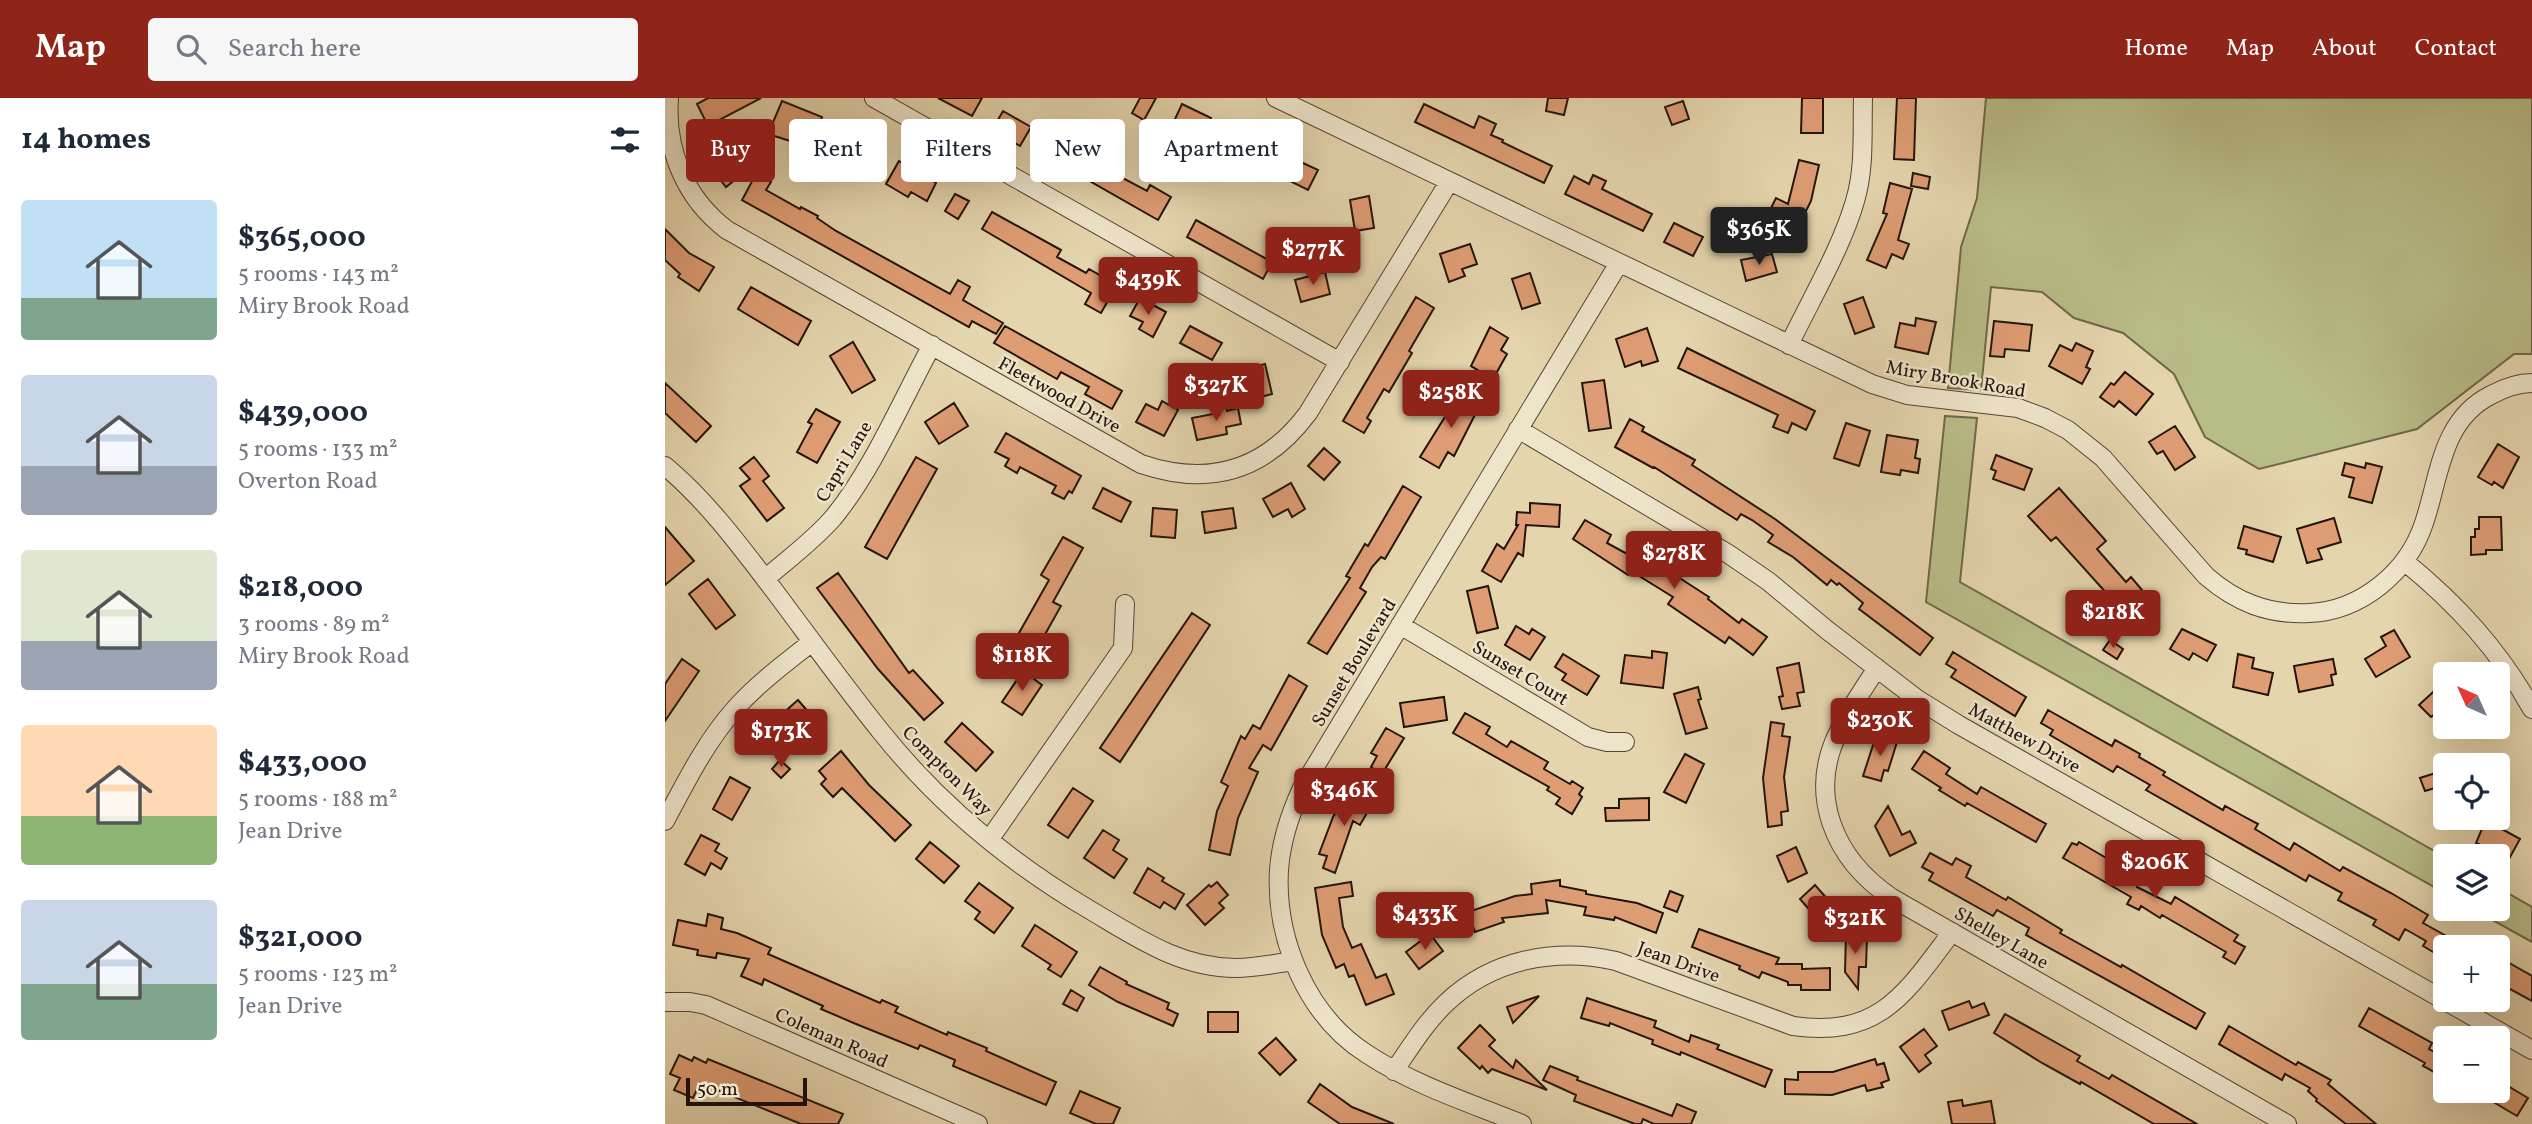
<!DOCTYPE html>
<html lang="en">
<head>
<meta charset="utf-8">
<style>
	:root { --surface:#fff; --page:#f6f6f7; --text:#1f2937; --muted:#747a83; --accent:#8f2418 }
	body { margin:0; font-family:Vollkorn,serif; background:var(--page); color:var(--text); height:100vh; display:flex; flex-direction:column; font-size:26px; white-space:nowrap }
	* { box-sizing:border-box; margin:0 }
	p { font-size:23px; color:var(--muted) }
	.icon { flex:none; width:38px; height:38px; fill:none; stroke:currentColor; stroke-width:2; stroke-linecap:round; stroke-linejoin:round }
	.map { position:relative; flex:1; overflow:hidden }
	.side { display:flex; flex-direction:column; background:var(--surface); width:665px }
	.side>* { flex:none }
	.banner { position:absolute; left:21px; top:21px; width:665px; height:63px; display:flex; gap:14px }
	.needle { width:46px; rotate:315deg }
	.buttons { position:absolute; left:1768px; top:564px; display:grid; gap:14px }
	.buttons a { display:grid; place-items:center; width:77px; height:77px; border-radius:7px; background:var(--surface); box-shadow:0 7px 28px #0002; font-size:35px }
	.scale { position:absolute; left:21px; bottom:18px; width:121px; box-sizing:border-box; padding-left:7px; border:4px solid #25140d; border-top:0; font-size:19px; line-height:24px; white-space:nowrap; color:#25140d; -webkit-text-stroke:5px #eee4ca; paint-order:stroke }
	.price { position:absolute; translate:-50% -60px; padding:0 16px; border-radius:7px; background:var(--accent); color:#fff; font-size:23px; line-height:46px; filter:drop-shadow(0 2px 4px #0008) }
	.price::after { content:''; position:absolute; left:50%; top:42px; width:21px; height:16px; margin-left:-10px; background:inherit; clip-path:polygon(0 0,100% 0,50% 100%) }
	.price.selected { background:#222; color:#fff }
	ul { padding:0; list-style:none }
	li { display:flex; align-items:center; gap:21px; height:175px; padding:0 21px }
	li span { display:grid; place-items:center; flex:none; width:196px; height:140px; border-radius:7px; color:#555 }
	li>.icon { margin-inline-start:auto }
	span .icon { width:84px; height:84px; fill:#fffc; stroke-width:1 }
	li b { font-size:30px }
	h2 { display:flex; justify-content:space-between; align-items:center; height:84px; padding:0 21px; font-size:30px }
	.tag { padding:0 24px; border-radius:7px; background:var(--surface); box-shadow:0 7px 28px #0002; font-size:24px; line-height:63px }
	.tag.selected { background:var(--accent); color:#fff }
	header { display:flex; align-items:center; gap:42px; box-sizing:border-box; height:98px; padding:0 35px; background:var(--accent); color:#fff }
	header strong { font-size:33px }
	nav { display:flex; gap:38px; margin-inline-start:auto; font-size:24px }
	.search { width:490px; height:63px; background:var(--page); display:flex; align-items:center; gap:18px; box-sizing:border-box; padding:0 24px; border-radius:7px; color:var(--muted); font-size:26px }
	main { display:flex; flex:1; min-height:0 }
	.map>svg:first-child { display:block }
	.green { fill:#b8bc87; stroke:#6e684a; stroke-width:2 }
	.building { fill:#df9d74; stroke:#25140d; stroke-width:2 }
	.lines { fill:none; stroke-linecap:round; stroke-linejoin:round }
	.minor-casing { stroke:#554435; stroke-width:20 }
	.minor { stroke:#eee4ca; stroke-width:18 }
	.labels { text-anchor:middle; stroke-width:5; stroke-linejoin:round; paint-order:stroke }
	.street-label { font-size:19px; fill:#25140d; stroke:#eee4ca }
</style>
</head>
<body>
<header>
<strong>Map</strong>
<div class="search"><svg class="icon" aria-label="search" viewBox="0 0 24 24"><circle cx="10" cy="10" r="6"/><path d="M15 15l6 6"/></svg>Search here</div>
<nav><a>Home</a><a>Map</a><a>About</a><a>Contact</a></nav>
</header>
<main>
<section class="side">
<h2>14 homes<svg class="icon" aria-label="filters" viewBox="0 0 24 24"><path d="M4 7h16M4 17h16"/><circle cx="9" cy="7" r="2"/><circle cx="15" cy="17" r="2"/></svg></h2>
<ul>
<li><span style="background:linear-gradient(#bfe0f5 70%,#7fa58c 0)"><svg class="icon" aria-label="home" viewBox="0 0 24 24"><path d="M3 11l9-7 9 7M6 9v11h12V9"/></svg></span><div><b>$365,000</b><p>5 rooms · 143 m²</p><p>Miry Brook Road</p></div></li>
<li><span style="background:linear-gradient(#c9d6e8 65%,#9aa5b1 0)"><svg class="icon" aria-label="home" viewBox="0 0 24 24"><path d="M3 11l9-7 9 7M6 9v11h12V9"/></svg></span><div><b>$439,000</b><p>5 rooms · 133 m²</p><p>Overton Road</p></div></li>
<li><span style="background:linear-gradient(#dfe7d0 65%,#9aa5b1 0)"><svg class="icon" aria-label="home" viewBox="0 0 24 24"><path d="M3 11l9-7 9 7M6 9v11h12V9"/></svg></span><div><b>$218,000</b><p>3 rooms · 89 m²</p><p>Miry Brook Road</p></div></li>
<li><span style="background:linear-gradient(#ffd9b3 65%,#8fb573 0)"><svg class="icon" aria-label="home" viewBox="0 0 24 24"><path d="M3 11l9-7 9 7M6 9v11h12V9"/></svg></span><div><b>$433,000</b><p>5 rooms · 188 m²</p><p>Jean Drive</p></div></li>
<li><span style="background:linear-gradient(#c9d6e8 60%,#7fa58c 0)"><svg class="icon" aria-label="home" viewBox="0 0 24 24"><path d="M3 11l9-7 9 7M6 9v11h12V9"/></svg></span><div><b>$321,000</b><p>5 rooms · 123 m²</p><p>Jean Drive</p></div></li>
</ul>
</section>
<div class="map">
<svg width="1867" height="1026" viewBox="0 0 1867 1026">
	<rect width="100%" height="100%" fill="#e5d5ad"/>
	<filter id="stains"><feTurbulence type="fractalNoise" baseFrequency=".00286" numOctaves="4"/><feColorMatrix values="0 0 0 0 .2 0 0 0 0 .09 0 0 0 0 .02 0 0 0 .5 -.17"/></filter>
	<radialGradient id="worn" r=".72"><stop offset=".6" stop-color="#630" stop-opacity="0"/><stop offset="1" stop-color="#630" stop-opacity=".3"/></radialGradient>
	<path class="green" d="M1321,0H1867V256H1849L1752,331L1594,371L1540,339L1509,276L1458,235L1409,220L1377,194L1326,189L1316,292L1283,290L1296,149L1312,100Z
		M1280,318L1312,320L1295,484L1780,759V795L1261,504Z
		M1832,789L1867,809V844L1806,810H1832Z"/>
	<path class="building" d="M43,0H96L43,28L32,6Z
		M273,0H317L307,18Z
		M475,0H491L479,22L467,15Z
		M883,0H903L899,17L881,13Z
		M1137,0H1158V35H1136Z
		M1232,0H1251L1249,62L1229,61Z
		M117,3L157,19L149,40L139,36L135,46L103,36Z
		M1018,3L1024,21L1007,27L1000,9Z
		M517,6L546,20L537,39L522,32L518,40L504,34Z
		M759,6L809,30L814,18L831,26L826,37L838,42L837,44L887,68L879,85L750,24Z
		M338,13L366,29L355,48L327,32Z
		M178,32L206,48L197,65L168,49Z
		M569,33L598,47L589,65L560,51Z
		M386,42L482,93L485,87L506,99L493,122L405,72L404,74L377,59Z
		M67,53L82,72L61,89L46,70Z
		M623,58L653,72L643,92L613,77Z
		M1134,62L1154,67L1146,103L1127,141L1108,132L1114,119L1104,114L1111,100L1123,106Z
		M234,63L271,85L262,103L246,94L243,99L221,86Z
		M1248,75L1265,79L1263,91L1246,88Z
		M91,76L106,84L101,92L135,111L136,109L153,118L152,120L171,133L285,196L293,182L305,189L298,202L338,225L331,236L307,223L304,229L77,102Z
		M928,77L941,83L937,91L987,116L978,133L900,96L909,78L924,86Z
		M1225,85L1247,91L1233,142L1244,146L1238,161L1227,156L1221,170L1202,162L1222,116L1218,115Z
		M290,96L304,103L293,121L280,113Z
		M704,98L709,130L690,133L685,102Z
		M327,114L396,152L392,159L421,175L424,171L452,187L436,215L420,206L426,195L317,131Z
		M531,122L607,164L598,181L522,139Z
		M1009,125L1038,139L1028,158L999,144Z
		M0,131L24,155L49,169L34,193L13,179L15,176L0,162Z
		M805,146L812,166L797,171L800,178L784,184L775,156Z
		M1107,156L1112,174L1081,183L1076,162Z
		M660,174L665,196L636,204L630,182Z
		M865,175L875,205L857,211L847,181Z
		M86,189L146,223L133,247L73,211Z
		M751,199L769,210L744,253L747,255L724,294L719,291L702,320L706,323L699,335L678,323Z
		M1198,199L1209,229L1190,236L1179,206Z
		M475,200L501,214L488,239L474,231L478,224L465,218Z
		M1251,220L1271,224L1263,256L1230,249L1235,225L1250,228Z
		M1329,223L1367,227L1364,253L1340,251L1339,259L1325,258Z
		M340,228L457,293L447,311L420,296L424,289L396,274L392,281L329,245Z
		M525,228L557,245L547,262L515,245Z
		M825,229L843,240L836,252L842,256L828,281L806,268Z
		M982,230L993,263L977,268L976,263L960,269L951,241Z
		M188,244L210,282L187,295L165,258Z
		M1411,245L1428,253L1421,269L1425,271L1417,286L1384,268L1395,247L1407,253Z
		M1022,250L1150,313L1141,332L1127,325L1123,335L1108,329L1113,317L1013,270Z
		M600,266L607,296L588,301L580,271Z
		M1460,274L1488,296L1471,317L1454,303L1449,309L1435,299L1446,285L1449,287Z
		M939,282L946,330L924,333L917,285Z
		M0,285L46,328L31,344L0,315Z
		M796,293L816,305L789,358L783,354L774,370L755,359Z
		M497,303L513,312L499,338L471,324L481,306L493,312Z
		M289,305L303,328L274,346L260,324Z
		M561,308L562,313L573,310L576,326L561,329L562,336L532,342L527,320L548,316L547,311Z
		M151,311L175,324L152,365L132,354L147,326L143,324Z
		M965,321L979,329L977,333L1030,362L1027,367L1110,421L1268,540L1255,557L1194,511L1198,505L1174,485L1172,487L1166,482L1162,487L1128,459L1103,444L1108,437L1087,422L1076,416L1072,422L989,369L988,370L950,349Z
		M1181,325L1205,333L1194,368L1169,360Z
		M1510,328L1530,359L1510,372L1498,353L1492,356L1484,344Z
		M341,335L416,378L407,395L404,393L399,401L387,395L391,388L355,369L352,375L340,368L344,361L330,354Z
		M1222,337L1253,342L1250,360L1255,361L1253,375L1236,372L1235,377L1216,374Z
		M1833,346L1854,359L1838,390L1829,384L1827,387L1813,379Z
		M659,350L675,364L659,382L643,368Z
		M1331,357L1367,371L1359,392L1328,381L1331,373L1326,371Z
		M89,359L104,378L98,383L119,410L102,423L75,388L85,381L75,370Z
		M251,359L272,371L222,461L200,449Z
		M1680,365L1700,370L1701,365L1717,369L1707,405L1684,399L1689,380L1677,377Z
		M626,385L640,411L627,419L623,411L608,419L598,401Z
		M738,388L756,399L720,461L716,459L707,469L695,490L701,494L662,556L643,545L685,480L681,478L700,446L703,448Z
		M438,390L466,404L456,424L428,410Z
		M1394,390L1441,443L1432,451L1461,484L1466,479L1488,505L1470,520L1460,507L1447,519L1436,506L1444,498L1391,439L1386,443L1363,418Z
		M865,405L895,407L894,429L861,427L858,458L853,455L836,484L817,473L832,446L839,451L853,427H851L852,414L865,415Z
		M488,410L512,412L510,440L486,438Z
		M568,410L571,430L540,435L537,414Z
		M1814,419H1836L1837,452H1821V456L1806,457V439H1810V431H1814Z
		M1669,420L1676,444L1653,451L1657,461L1642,465L1632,431Z
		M920,422L946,437L942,445L975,463L979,457L1044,499L1043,501L1074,525L1077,521L1102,539L1088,557L1064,539L1060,545L1003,506L1008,499L966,473L963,477L908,441Z
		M1579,428L1616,439L1608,464L1581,456L1582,452L1573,450Z
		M0,429L29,463L0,487Z
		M398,439L418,450L388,504L396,508L374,547L354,535L384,482L376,477Z
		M173,475L244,575L248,572L278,605L259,622L213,571L152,490Z
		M43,481L70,517L51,531L24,496Z
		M823,488L833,530L812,535L802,493Z
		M527,515L545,527L455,664L435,650Z
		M851,528L864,536L867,531L880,539L865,562L840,547Z
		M1517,531L1551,547L1542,563L1528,555L1524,562L1505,551Z
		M1729,532L1745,559L1711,579L1700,561L1721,548L1716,539Z
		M1445,542L1458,551L1452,561L1438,552Z
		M987,553L1002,555L998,590L956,585L960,557L987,560Z
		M1288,554L1361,599L1350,618L1286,579L1291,572L1281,566Z
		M898,556L934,578L922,597L897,582L901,576L890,569Z
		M1573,556L1589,560L1587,570L1608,575L1603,597L1568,589Z
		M17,561L34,573L0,623V586Z
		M1668,561L1671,576L1666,577L1668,587L1634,594L1629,568Z
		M1134,565L1139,594L1132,595L1135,608L1117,611L1114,599L1118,598L1112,570Z
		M358,573L377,587L357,617L337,604Z
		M624,577L642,588L606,652L598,647L584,670L593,674L573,720L565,757L544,752L552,713L563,688L556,684L576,638L580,641L588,627L595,631Z
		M1780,583V624L1771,615L1766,619L1754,607Z
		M1033,589L1036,601L1033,602L1042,630L1021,636L1009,596Z
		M779,599L782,622L739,629L735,605Z
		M133,602L157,630L140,645L116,617Z
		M1383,612L1447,648L1450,642L1475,656L1474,659L1500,674L1498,677L1558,712L1560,708L1578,718L1593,726L1590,731L1625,752L1629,745L1675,773L1678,769L1726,795L1763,817L1758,825L1801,849H1780V861L1758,848L1761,843L1740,831L1734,842L1708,827L1711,822L1673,802L1677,795L1644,777L1641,783L1481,692L1485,687L1452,668L1448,674L1385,637L1388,632L1376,625Z
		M800,615L825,629L821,636L842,649L846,643L883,664L879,671L905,686L907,683L918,690L914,696L917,699L907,716L891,706L895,700L882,692L884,689L788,635Z
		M1106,624L1119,626L1117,638L1125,639L1119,679L1123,713L1116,714L1117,727L1103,729L1098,680Z
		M297,625L328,654L311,673L280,644Z
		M721,630L739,640L717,676L706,669L712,658L706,655Z
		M1211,638L1232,644L1223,673L1219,672L1216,683L1198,678Z
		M176,653L204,687L246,727L230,743L177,690L168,699L156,686L161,681L154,673Z
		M1259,653L1285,670L1281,676L1312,696L1316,689L1381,726L1371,744L1302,705L1300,708L1274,692L1276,690L1247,671Z
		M1020,656L1039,666L1021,705L999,694Z
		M115,662L125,671L116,680L107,671Z
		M1780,672V713H1777L1770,690L1760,693L1755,680Z
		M65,679L85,690L67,722L48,711Z
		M408,690L428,703L403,740L383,727Z
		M690,690L710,701L695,727L688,723L670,775L658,770L662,758L654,756L668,719L674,709L679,712Z
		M984,700V722L941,723L940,710H954V701Z
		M1223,708L1237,737L1245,733L1251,745L1225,758L1210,728Z
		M1822,719H1840L1835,730L1855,741L1844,761L1811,745Z
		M438,732L454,742L448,752L462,761L449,780L419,760Z
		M36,737L54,746L50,753L62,760L56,771L46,765L40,777L20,766Z
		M265,744L294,768L279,785L251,761Z
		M1414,744L1477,781L1472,789L1506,806L1510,799L1573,837L1569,843L1580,849L1570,866L1558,859L1561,854L1497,817L1495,820L1476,808L1474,812L1462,806L1466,799L1398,760L1407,745L1412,747Z
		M1131,749L1142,775L1123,784L1112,758Z
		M1265,755L1287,767L1291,760L1306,768L1301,779L1341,802L1343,799L1397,832L1395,835L1456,869L1457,867L1540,915L1531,931L1361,837L1364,830L1332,812L1328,818L1264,782L1268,775L1257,769Z
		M483,770L499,780L497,783L519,796L510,811L499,804L495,810L469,795Z
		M895,782V788L921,793V796L972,805L998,815L991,835L950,819L949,822L919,817L921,809L881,802L883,815L837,820L839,824L810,834L803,814L850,798L867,796L866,786Z
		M552,784L563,797L554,805L559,810L540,827L522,807L544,787L546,789Z
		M686,784L688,798L674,800L678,829L687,850L696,846L711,880L721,876L729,896L701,907L689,877L684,879L679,866L671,870L657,837L650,790Z
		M314,785L348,810L329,835L310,821L315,814L300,803Z
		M1150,787L1170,810L1165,815L1173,823L1162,832L1135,801Z
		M1005,793L1018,798L1012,814L999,809Z
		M43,816L58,820L56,831L72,835L106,850L103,856L215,905L217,902L233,909L230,914L282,937L283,934L322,950L321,953L391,984L381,1007L288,968L290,962L255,947L253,951L191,926L156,911L158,908L99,881L97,887L76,878L84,861L52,855L51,860L32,857L33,852L8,847L13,822L41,828Z
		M370,827L412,854L396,879L383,871L386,867L357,848Z
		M1034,831L1114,860L1111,866H1137V871L1165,870V892H1136V887H1123V884L1097,874L1094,880L1074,871L1075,868L1027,849Z
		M765,836L778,853L754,871L741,854Z
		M1181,837L1202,838L1201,869H1194L1193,891L1180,874Z
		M1832,858L1867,878V903L1832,884Z
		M435,869L462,884L461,886L504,905L502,911L513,916L508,928L453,904L424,887Z
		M406,892L419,900L412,913L398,906Z
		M874,898L848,925L842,909Z
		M922,900L991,923L989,929L1024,944L1026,937L1054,947L1052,951L1107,972L1100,989L1016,954L1015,957L987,946L988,942L945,925L944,928L916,920Z
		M1304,903L1307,910L1319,905L1324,917L1284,932L1277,913Z
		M1704,910L1767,945L1764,951L1780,960V980L1758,968L1760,965L1694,928Z
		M543,914H573V934H543Z
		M1340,916L1415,958L1412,963L1444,981L1447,977L1532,1026H1489L1416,984L1415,986L1377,965L1329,935Z
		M815,927L830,942L824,948L848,970L851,962L882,992L827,971L823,975L817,968L815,971L793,950Z
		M1564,928L1631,967L1633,964L1666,982L1663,986L1711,1026H1681L1651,1003L1652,1001L1643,993L1645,990L1620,976L1617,982L1554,946Z
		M1259,931L1272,948L1260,957L1266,965L1254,974L1235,949Z
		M611,940L631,962L615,977L594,955Z
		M14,957L27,963L29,959L41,965L43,961L178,1016L173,1026H136L35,985L28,1000L9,992L15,980L5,976Z
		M1210,961L1212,967L1219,965L1224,982L1216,985L1218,989L1202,993L1200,987L1167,997L1120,996V981L1133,982V974H1168Z
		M885,968L913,979L912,982L1007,1018L1012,1006L1031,1014L1026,1026H989L978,1021L976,1026H970L909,1003L911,997L878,982Z
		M1838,985L1863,1000L1852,1018L1808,992H1834Z
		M655,986L687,1009L729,1026H675L643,1004Z
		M415,993L455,1010L448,1026H431L405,1015Z
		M1297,1002L1298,1008L1326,1003L1330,1026H1287L1283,1004Z"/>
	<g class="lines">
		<defs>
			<path id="minor" d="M4,0C0,53 21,101 62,132L476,366C544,389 600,373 643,315L784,84
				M209,0L675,264
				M611,0L1207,286L1242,297L1353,310L1380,320L1403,332L1438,360L1541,478C1571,504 1603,517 1644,515C1696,513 1743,474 1759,425C1775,378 1776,322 1826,297C1839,290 1852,285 1867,285
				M1124,247C1145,203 1177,149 1190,103C1200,70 1197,34 1198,0
				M853,331L1062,455L1103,483L1162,532L1252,601L1294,627L1867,952
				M0,368C42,403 75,448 108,491C144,539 179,588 217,635C274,706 347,766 425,812C471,839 515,870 571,870C590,870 609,866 628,863
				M1739,463C1792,506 1834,552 1867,611
				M100,481C123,461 148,443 168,420C207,373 237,302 267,247
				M735,527L923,639L942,644H960
				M1212,570C1199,590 1185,610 1175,631C1141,696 1169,761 1227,800L1622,1026
				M0,723C21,684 40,645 69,612C92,586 120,565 147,544
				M324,742L458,550L460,506
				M0,904H25L41,907L313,1026
				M729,973C745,950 760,925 781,905C827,861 891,849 951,863L1128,928C1215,940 1240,896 1287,834
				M857,1026C805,1005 749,987 702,956C642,918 610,841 614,772C616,743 625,716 637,690L954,165"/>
		</defs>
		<use href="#minor" class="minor-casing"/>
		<use href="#minor" class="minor"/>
	</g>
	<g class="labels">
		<g class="street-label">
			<text transform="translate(1291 280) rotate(10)" y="7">Miry Brook Road</text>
			<text transform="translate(395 296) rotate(29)" y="7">Fleetwood Drive</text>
			<text transform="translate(178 363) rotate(-59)" y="7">Capri Lane</text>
			<text transform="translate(688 564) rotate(-59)" y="7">Sunset Boulevard</text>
			<text transform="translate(856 574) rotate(31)" y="7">Sunset Court</text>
			<text transform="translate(1360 639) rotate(29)" y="7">Matthew Drive</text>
			<text transform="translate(283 672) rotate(45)" y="7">Compton Way</text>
			<text transform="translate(1337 839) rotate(30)" y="7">Shelley Lane</text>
			<text transform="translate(1014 863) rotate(20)" y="7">Jean Drive</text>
			<text transform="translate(167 939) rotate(24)" y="7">Coleman Road</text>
		</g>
	</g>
	<rect width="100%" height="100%" filter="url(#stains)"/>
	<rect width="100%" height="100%" fill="url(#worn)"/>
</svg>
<div class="buttons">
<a><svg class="needle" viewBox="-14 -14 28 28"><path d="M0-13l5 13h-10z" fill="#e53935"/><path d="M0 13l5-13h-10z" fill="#747a83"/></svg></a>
<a><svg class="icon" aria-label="locate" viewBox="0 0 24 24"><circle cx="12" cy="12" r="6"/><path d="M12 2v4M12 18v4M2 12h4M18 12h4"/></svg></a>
<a><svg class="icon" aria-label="layers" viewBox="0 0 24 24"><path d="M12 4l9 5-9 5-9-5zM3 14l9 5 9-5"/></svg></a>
<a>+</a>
<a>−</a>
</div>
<div class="scale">50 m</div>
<b class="price selected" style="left:1094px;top:169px">$365K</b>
<b class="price" style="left:648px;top:189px">$277K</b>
<b class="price" style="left:483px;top:219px">$439K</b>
<b class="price" style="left:551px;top:325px">$327K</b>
<b class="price" style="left:786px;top:332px">$258K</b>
<b class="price" style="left:1009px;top:493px">$278K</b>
<b class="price" style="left:1448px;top:552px">$218K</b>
<b class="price" style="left:357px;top:595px">$118K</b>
<b class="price" style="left:1215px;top:660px">$230K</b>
<b class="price" style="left:116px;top:671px">$173K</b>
<b class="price" style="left:679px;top:730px">$346K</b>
<b class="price" style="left:1490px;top:802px">$206K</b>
<b class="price" style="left:760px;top:854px">$433K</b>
<b class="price" style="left:1190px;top:858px">$321K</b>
<div class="banner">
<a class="tag selected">Buy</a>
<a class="tag">Rent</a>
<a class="tag">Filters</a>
<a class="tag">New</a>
<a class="tag">Apartment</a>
</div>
</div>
</main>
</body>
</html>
